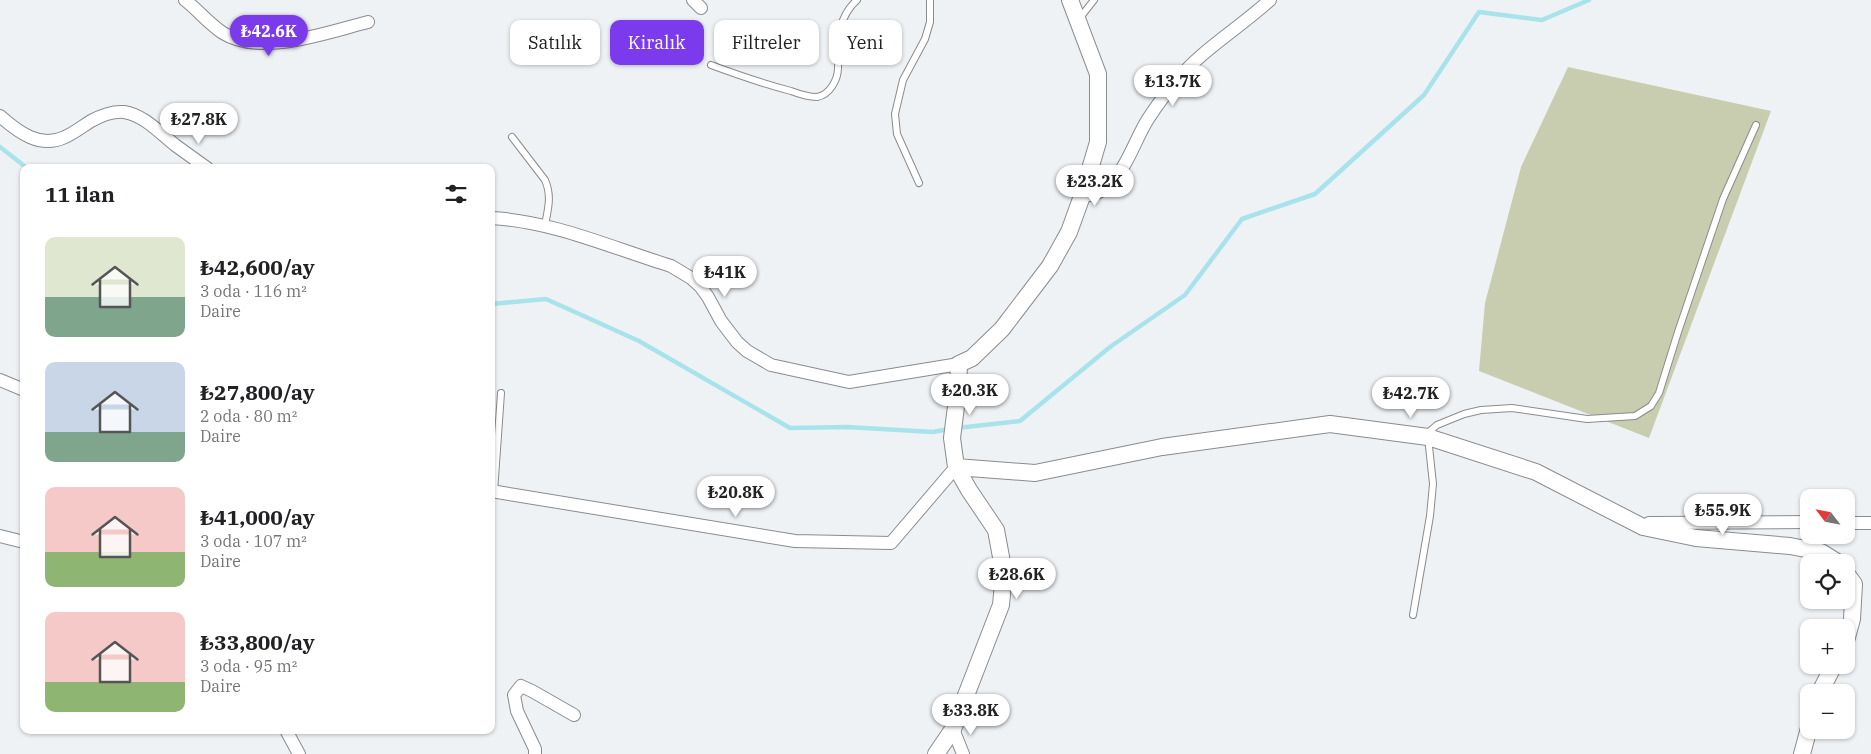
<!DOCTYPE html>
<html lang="tr">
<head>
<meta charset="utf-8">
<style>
	:root { --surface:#fff; --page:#f6f6f6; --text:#202124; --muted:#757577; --accent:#7c3aed }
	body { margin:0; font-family:"IBM Plex Serif",serif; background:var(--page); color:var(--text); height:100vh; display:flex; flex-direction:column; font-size:19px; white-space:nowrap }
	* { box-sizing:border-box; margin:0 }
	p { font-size:16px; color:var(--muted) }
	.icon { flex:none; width:28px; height:28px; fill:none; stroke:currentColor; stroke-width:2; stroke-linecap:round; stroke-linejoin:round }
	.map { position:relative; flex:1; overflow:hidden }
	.drawer { position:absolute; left:20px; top:164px; width:475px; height:570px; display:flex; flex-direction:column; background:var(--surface); border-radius:10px; box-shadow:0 1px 4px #0004 }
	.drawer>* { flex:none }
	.banner { position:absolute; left:510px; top:20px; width:475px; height:45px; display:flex; gap:10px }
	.needle { width:32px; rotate:302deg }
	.fabs { position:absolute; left:1800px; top:489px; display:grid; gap:10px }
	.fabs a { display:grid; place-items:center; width:55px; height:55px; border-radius:10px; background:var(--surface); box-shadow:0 1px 4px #0004; font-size:25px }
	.price { position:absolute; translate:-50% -42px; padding:0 11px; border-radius:18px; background:#fff; color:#222; font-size:16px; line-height:32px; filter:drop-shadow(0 1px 2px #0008) }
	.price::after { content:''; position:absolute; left:50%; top:30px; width:15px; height:11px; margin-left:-8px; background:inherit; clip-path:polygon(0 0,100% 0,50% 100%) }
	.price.on { background:var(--accent); color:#fff }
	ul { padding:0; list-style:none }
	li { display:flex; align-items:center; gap:15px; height:125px; padding:0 25px }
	li span { display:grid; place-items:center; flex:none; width:140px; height:100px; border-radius:10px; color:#555 }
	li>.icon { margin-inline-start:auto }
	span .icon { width:60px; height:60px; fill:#fffc; stroke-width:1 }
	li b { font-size:21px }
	h2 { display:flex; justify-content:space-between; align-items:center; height:60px; padding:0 25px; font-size:21px }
	.chip { padding:0 18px; border-radius:10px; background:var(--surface); box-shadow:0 1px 4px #0004; font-size:18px; line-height:45px }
	.chip.on { background:var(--accent); color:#fff }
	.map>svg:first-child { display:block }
	.green { fill:#c9cdaf }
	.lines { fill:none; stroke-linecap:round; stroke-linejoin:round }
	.stream { stroke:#a8e3ec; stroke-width:4.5 }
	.service-casing { stroke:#898c8f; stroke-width:8 }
	.minor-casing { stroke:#898c8f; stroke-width:14 }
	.tertiary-casing { stroke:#898c8f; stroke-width:18 }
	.service { stroke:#fff; stroke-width:6 }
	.minor { stroke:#fff; stroke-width:12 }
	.tertiary { stroke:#fff; stroke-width:16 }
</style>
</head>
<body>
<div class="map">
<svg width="1871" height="754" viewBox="0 0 1871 754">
	<rect width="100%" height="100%" fill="#eff2f5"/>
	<path class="green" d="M1568,67L1771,111L1649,438L1479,371L1485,303L1521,167Z"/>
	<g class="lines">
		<path class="stream" d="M0,147L27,168
			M491,304L546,299L639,341L790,428L847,427L933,432L949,429
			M957,428L1020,421L1110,347L1185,295L1242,219L1315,194L1424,95L1479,12L1542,20L1589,0"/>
		<defs>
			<path id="service" d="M1079,19L1094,0
				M711,65C738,75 764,84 791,91C799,94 809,97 817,97C830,95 838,79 838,68C839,42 836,19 857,0
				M512,137L545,180C552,196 548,209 545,225
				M919,183L897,134L895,114L903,80L925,39L930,22V0
				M494,492L501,393
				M1413,615L1430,516L1433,484L1428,437L1431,430L1437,425L1464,414L1481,410L1512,408L1587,419L1635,416L1651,406L1659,393L1678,332L1723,199L1756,125"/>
			<path id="minor" d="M185,0C198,10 209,24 223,33C261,57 328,32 368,22
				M693,0L701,8
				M0,116C18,132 40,149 65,137C74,133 83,126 91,121C102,115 112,111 124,112C144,115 160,133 175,145C186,153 196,160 207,168
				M1082,196C1121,195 1130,147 1148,119C1163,96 1181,73 1202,55C1224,36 1248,20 1270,0
				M491,218C553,221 612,248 671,266L691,278L700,286L708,297L721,321L737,342L747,351L771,365L849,382L959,364
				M0,380L24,390
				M491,491L795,541L891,543L956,467
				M1649,523L1809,522
				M1846,523H1871
				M0,536L24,542
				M953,729L963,754
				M286,730L299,754
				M535,754V749L517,711L514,695L521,686L532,691L574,715"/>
			<path id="tertiary" d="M956,467L1035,473L1162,447L1330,424L1428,437L1536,472L1643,527L1696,538L1790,546L1821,552L1837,562
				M1846,573L1854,584L1852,619L1846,641
				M1820,692L1834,665
				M936,754L953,729L1001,605L1004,573L996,530L969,490L956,467L952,438L958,391L959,364L972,358L1002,329L1050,266L1069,232L1082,196L1098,142V74L1070,0
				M1802,754L1809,728"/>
		</defs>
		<use href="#service" class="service-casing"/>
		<use href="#minor" class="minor-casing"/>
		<use href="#tertiary" class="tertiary-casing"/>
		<use href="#service" class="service"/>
		<use href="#minor" class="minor"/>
		<use href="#tertiary" class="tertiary"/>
	</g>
</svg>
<div class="fabs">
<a><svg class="needle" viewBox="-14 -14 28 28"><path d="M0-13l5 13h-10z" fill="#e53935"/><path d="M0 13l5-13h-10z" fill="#757577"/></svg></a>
<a><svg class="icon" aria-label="locate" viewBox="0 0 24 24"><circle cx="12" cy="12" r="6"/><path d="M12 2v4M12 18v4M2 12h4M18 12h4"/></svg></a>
<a>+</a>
<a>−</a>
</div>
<b class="price on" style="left:269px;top:57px">₺42.6K</b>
<b class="price" style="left:1173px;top:107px">₺13.7K</b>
<b class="price" style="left:199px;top:145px">₺27.8K</b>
<b class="price" style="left:1095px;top:207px">₺23.2K</b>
<b class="price" style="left:725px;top:298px">₺41K</b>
<b class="price" style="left:970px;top:416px">₺20.3K</b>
<b class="price" style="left:1411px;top:419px">₺42.7K</b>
<b class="price" style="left:736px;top:518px">₺20.8K</b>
<b class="price" style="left:1723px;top:536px">₺55.9K</b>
<b class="price" style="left:1017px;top:600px">₺28.6K</b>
<b class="price" style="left:971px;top:736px">₺33.8K</b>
<div class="banner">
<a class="chip">Satılık</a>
<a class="chip on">Kiralık</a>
<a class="chip">Filtreler</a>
<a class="chip">Yeni</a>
</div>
<section class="drawer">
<h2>11 ilan<svg class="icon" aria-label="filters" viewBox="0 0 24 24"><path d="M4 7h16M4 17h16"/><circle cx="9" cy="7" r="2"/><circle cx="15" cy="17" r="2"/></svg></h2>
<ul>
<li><span style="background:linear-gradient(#dfe7d0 60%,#7fa58c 0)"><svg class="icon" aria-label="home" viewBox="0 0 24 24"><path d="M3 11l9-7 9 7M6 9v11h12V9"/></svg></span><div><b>₺42,600/ay</b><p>3 oda · 116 m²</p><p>Daire</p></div></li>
<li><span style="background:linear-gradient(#c9d6e8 70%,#7fa58c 0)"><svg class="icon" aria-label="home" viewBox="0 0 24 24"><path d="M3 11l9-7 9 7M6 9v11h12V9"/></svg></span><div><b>₺27,800/ay</b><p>2 oda · 80 m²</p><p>Daire</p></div></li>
<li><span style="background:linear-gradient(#f6c9c9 65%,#8fb573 0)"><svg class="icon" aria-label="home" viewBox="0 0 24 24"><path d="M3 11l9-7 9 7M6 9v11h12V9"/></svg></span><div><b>₺41,000/ay</b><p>3 oda · 107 m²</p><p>Daire</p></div></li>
<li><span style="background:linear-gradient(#f6c9c9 70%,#8fb573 0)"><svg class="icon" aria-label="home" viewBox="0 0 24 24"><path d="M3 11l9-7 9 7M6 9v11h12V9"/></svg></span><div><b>₺33,800/ay</b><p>3 oda · 95 m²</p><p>Daire</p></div></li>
</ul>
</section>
</div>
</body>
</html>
